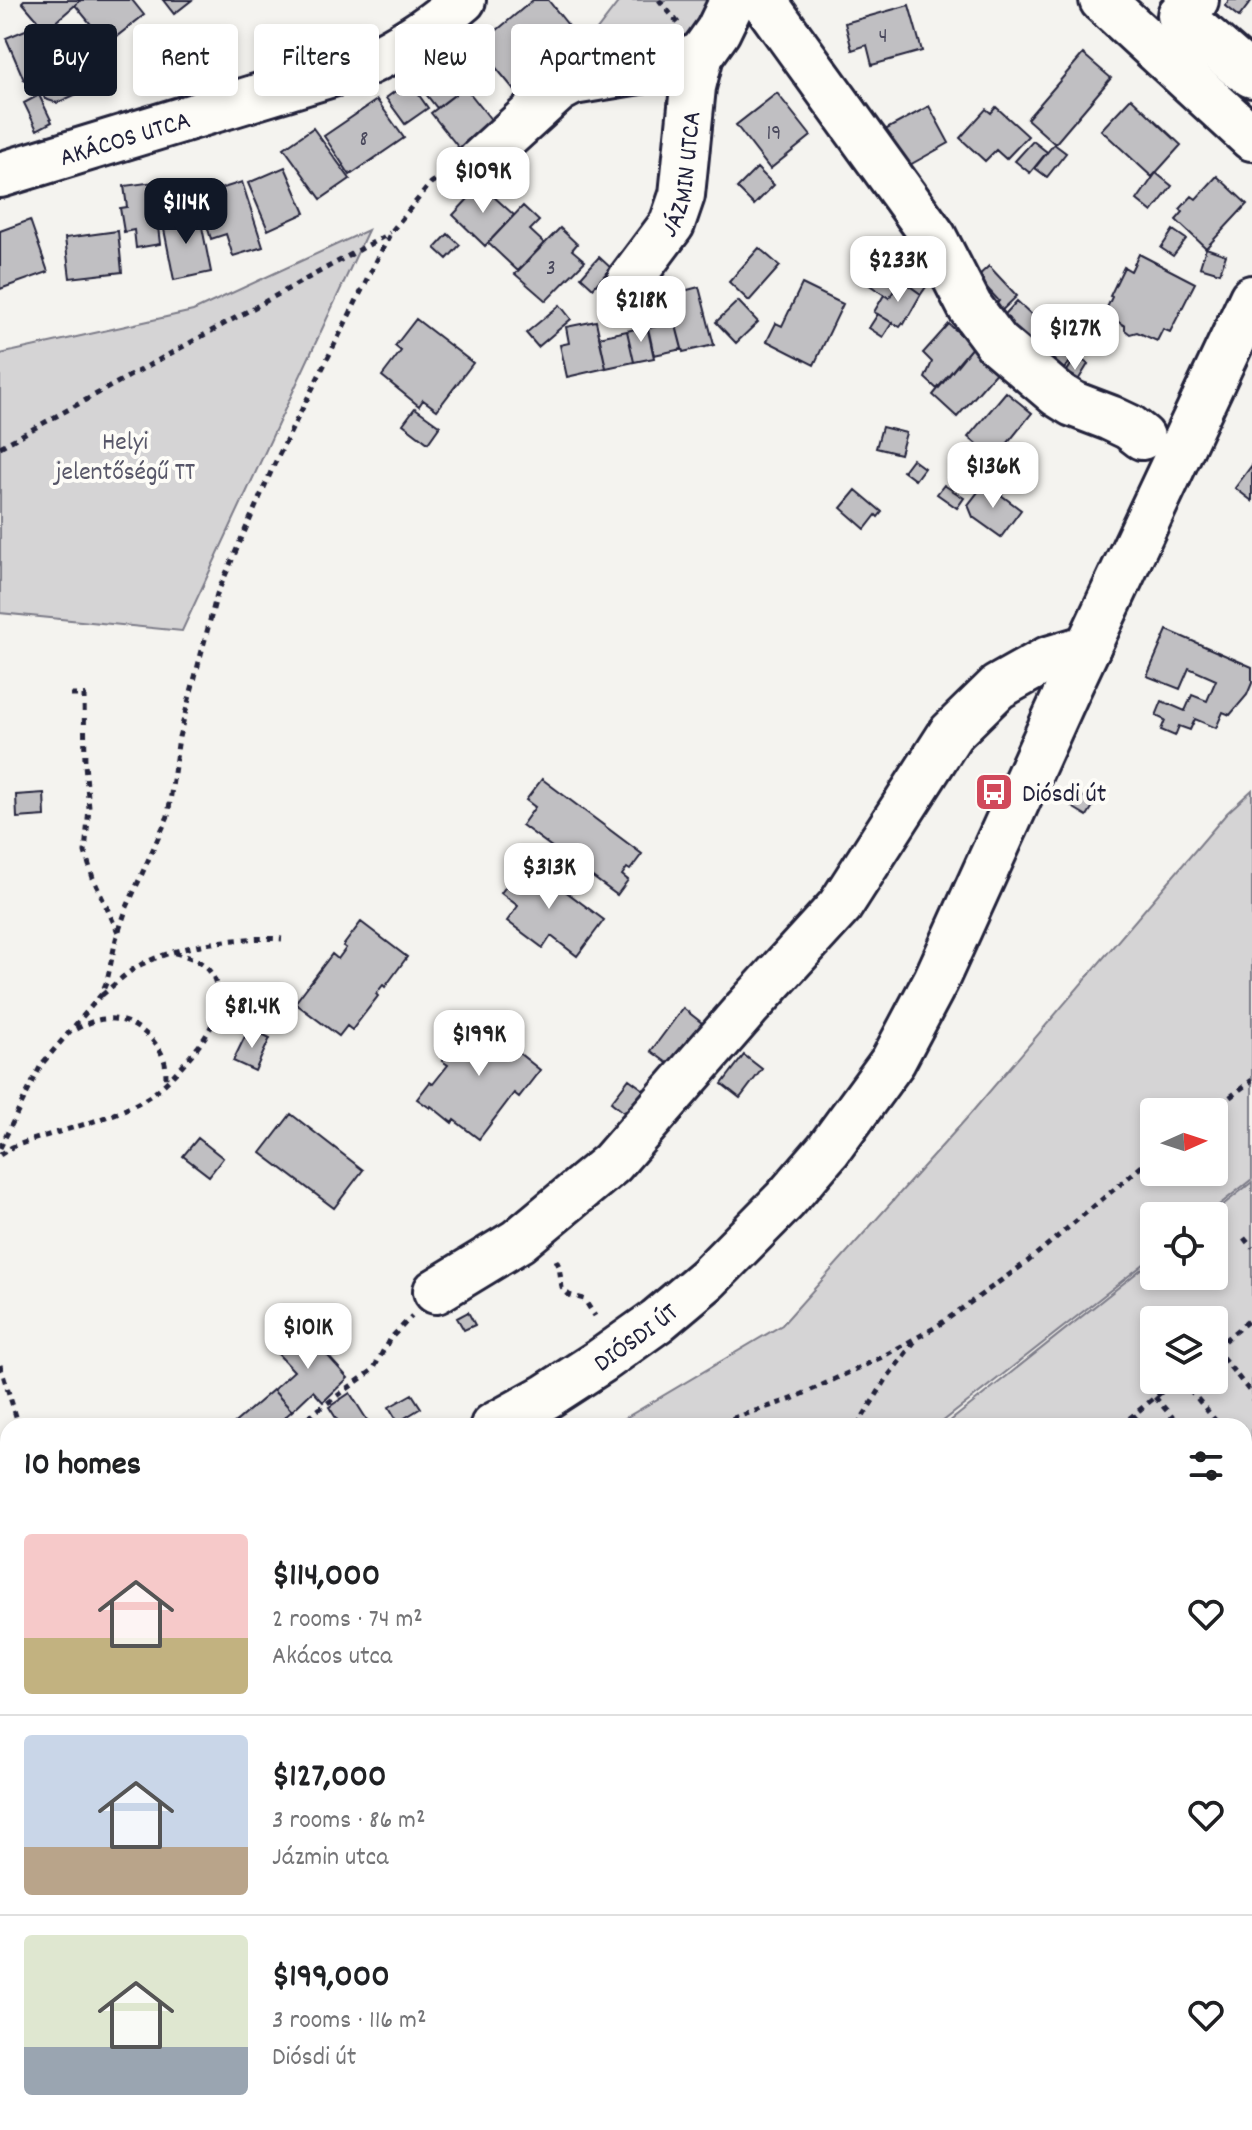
<!DOCTYPE html>
<html lang="en">
<head>
<meta charset="utf-8">
<style>
	:root { --surface:#fff; --page:#f2f2f2; --text:#202124; --muted:#757577; --line:#e0e0e0; --accent:#111827 }
	body { margin:0; font-family:Dekko,sans-serif; background:var(--page); color:var(--text); height:100vh; display:flex; flex-direction:column; font-size:30px; white-space:nowrap }
	* { box-sizing:border-box; margin:0 }
	p { font-size:26px; color:var(--muted) }
	.icon { flex:none; width:44px; height:44px; fill:none; stroke:currentColor; stroke-width:2; stroke-linecap:round; stroke-linejoin:round }
	.map { position:relative; flex:1; overflow:hidden }
	.drawer { position:absolute; left:0px; top:1418px; width:1252px; height:712px; display:flex; flex-direction:column; background:var(--surface); border-radius:24px 24px 0 0; box-shadow:0 4px 12px #0003 }
	.drawer>* { flex:none }
	.hud { position:absolute; left:24px; top:24px; width:800px; height:72px; display:flex; gap:16px }
	.needle { width:52px; rotate:87deg }
	.buttons { position:absolute; left:1140px; top:1098px; display:grid; gap:16px }
	.buttons a { display:grid; place-items:center; width:88px; height:88px; border-radius:8px; background:var(--surface); box-shadow:0 4px 12px #0003; font-size:40px }
	.price { position:absolute; translate:-50% -68px; padding:0 18px; border-radius:16px; background:#fff; color:#222; font-size:26px; line-height:52px; filter:drop-shadow(0 2px 4px #0008) }
	.price::after { content:''; position:absolute; left:50%; top:48px; width:24px; height:18px; margin-left:-12px; background:inherit; clip-path:polygon(0 0,100% 0,50% 100%) }
	.price.selected { background:var(--accent); color:#fff }
	ul { padding:0; list-style:none }
	li { display:flex; align-items:center; gap:24px; height:200px; padding:0 24px }
	li+li { border-top:2px solid var(--line) }
	li span { display:grid; place-items:center; flex:none; width:224px; height:160px; border-radius:8px; color:#555 }
	li>.icon { margin-inline-start:auto }
	span .icon { width:96px; height:96px; fill:#fffc; stroke-width:1 }
	li b { font-size:34px }
	h2 { display:flex; justify-content:space-between; align-items:center; height:96px; padding:0 24px; font-size:34px }
	.pill { padding:0 28px; border-radius:8px; background:var(--surface); box-shadow:0 4px 12px #0003; font-size:28px; line-height:72px }
	.pill.selected { background:var(--accent); color:#fff }
	.map>svg:first-child { display:block }
	.green { fill:#d5d4d5; stroke:#7c7b88; stroke-width:2; fill-rule:evenodd }
	.lines { fill:none; stroke-linecap:round; stroke-linejoin:round }
	.stream { stroke:#757582; stroke-width:10 }
	.building { fill:#c0bfc2; stroke:#22223b; stroke-width:2 }
	.minor-casing { stroke:#22223b; stroke-width:50 }
	.major-casing { stroke:#22223b; stroke-width:50 }
	.path { stroke:#22223b; stroke-width:5; stroke-dasharray:6 6; stroke-linecap:butt }
	.minor { stroke:#fdfcf7; stroke-width:44 }
	.major { stroke:#fdfcf7; stroke-width:44 }
	.labels { text-anchor:middle; stroke-width:8; stroke-linejoin:round; paint-order:stroke }
	.number-label { font-size:22px; fill:#4a495d }
	.street-label { font-size:26px; fill:#22223b; stroke:#fdfcf7 }
	.park-label { font-size:26px; fill:#585769; stroke:#fdfcf7 }
	.poi-label { font-size:26px; fill:#22223b; stroke:#fdfcf7; text-anchor:start }
</style>
</head>
<body>
<div class="map">
<svg width="1252" height="2130" viewBox="0 0 1252 2130">
	<rect width="100%" height="100%" fill="#f4f3ef"/>
	<filter id="ink" filterUnits="userSpaceOnUse"><feTurbulence type="fractalNoise" baseFrequency=".0125" numOctaves="2"/><feDisplacementMap in="SourceGraphic" scale="16" xChannelSelector="R" yChannelSelector="G"/><feConvolveMatrix kernelMatrix="1 2 1 2 8 2 1 2 1" color-interpolation-filters="sRGB"/></filter>
	<g filter="url(#ink)">
		<path class="green" d="M620,0H716L690,43L566,70Z
			M368,230L182,631L0,613V354L193,311Z
			M1252,790V1179L1205,1216H1154V1256L937,1426H612L782,1325L966,1119L1227,813ZM1154,1112H1214V1172H1154Z
			M1252,1182V2130H1180L1190,2122H1244V1426H944L1154,1259V1276H1214V1216H1209ZM1214,1320V1380H1154V1320Z
			M8,1964V2122H578L584,2130H0V1984Z"/>
		<g class="lines">
			<path class="stream" d="M8,1637V1636"/>
		</g>
		<path class="building" d="M24,0H81L46,30L22,2Z
			M81,0H132L144,15L107,44L75,5Z
			M163,0H192L174,14Z
			M533,0H548L580,40L516,92L478,46Z
			M1229,0H1252L1239,17L1225,6Z
			M909,5L922,51L872,65L867,45L852,50L845,23Z
			M35,26L46,30L60,61L65,59L79,93L57,103L45,99L34,76L24,80L6,38Z
			M467,32L493,64L465,87L440,54Z
			M1083,54L1111,78L1055,144L1027,119Z
			M439,59L462,89L437,108L414,79Z
			M409,81L428,108L405,124L386,98Z
			M465,87L496,126L463,153L431,113Z
			M777,93L811,136L770,169L736,125Z
			M39,95L52,122L37,130L24,103Z
			M1131,98L1181,145L1152,177L1101,130Z
			M377,100L404,138L350,175L324,136Z
			M929,106L949,143L906,167L885,130Z
			M996,107L1028,136L1006,159L996,150L985,161L960,138L986,109L991,113Z
			M313,128L350,179L321,199L284,148Z
			M1033,141L1047,152L1030,173L1015,161Z
			M1054,144L1066,153L1047,177L1035,168Z
			M285,167L305,213L268,230L248,183Z
			M757,168L774,185L754,205L737,188Z
			M1156,173L1172,186L1152,212L1137,200Z
			M1217,176L1247,204L1206,248L1176,220L1183,212L1180,209L1192,196L1196,199Z
			M154,182L161,226L158,227L160,244L136,248L134,230L124,232L120,208L127,207L124,186Z
			M242,182L263,247L233,256L226,234L211,239L198,196Z
			M481,185L514,215L485,246L453,215Z
			M523,206L539,221L530,230L544,243L518,271L488,243Z
			M199,212L211,272L174,280L162,219Z
			M30,220L48,272L0,289V231Z
			M560,228L577,244L572,250L585,261L546,301L515,274Z
			M1173,230L1186,239L1173,256L1161,248Z
			M118,231L122,272L70,278L65,238Z
			M448,234L460,245L447,259L435,248Z
			M883,243L912,262L913,259L935,274L921,294L901,280L889,298L865,282L869,275L864,272Z
			M759,248L780,266L749,301L729,282Z
			M1206,248L1226,255L1220,273L1200,267Z
			M1139,254L1195,283L1170,332L1163,329L1157,341L1137,332L1130,334L1125,330V326L1115,320L1111,323L1106,322L1105,319L1104,314L1112,297L1110,296L1124,267L1131,271Z
			M599,257L611,268L593,288L581,277Z
			M989,266L1017,296L996,316L990,309L999,301L977,277Z
			M901,280L921,294L904,324L903,323L900,327L874,312L884,295L889,298Z
			M802,284L843,304L814,365L767,341L776,323L782,326Z
			M699,287L714,345L683,352L668,295Z
			M738,301L758,322L736,343L716,322Z
			M1017,301L1076,356L1057,376L999,321Z
			M560,305L571,319L538,347L526,333Z
			M878,314L892,323L883,337L869,328Z
			M416,319L473,363L437,410L423,400L419,406L382,376L401,351L395,346Z
			M596,321L606,368L567,377L560,345L569,343L566,327Z
			M675,322L682,349L654,355L648,328Z
			M949,324L973,346L937,389L925,378L932,362L923,353Z
			M647,326L654,358L634,362L627,331Z
			M627,331L634,362L606,368L599,337Z
			M973,346L999,369L957,417L933,395Z
			M1076,356L1088,364L1074,387L1062,380Z
			M1006,392L1032,413L995,459L968,437Z
			M415,408L440,426L428,443L403,424Z
			M882,427L906,433L900,454L876,448Z
			M912,459L924,468L915,480L903,471Z
			M997,465L1012,475L1008,482L997,475L995,478L990,474Z
			M1252,465V501L1235,488Z
			M985,483L1021,510L1001,537L973,517L968,505Z
			M944,485L964,498L957,508L937,494Z
			M856,490L882,512L878,517L876,515L865,529L841,508Z
			M1167,630L1252,667V683L1247,695L1230,715L1223,712L1216,728L1195,719L1190,730L1179,726L1175,736L1161,730L1165,720L1156,716L1162,701L1185,711L1192,695L1207,701L1216,680L1189,668L1180,689L1147,676Z
			M542,779L642,854L630,870L627,868L622,875L628,880L617,895L522,825L535,807L526,800Z
			M44,793L45,816L17,818L16,795Z
			M1080,795L1095,803L1087,816L1072,807Z
			M525,861L604,920L577,956L551,936L543,948L507,921L518,906L501,893Z
			M361,922L407,957L385,987L383,985L376,994L378,996L352,1030L347,1026L339,1036L295,1003L332,954L338,959L346,948L343,946Z
			M683,1008L702,1023L670,1065L651,1051Z
			M482,1019L503,1035L505,1032L519,1043L514,1049L540,1070L519,1097L514,1093L479,1139L454,1120L452,1123L431,1106L430,1108L417,1099L430,1082L433,1084L448,1065L442,1061L452,1048L455,1050L458,1045L451,1040L462,1025L472,1032Z
			M249,1028L270,1038L255,1071L233,1061Z
			M744,1055L762,1069L740,1098L722,1084Z
			M629,1079L644,1090L626,1114L611,1102Z
			M291,1114L363,1170L334,1208L261,1153Z
			M198,1138L223,1158L209,1176L183,1156Z
			M468,1312L475,1325L464,1330L457,1318Z
			M304,1330L310,1337L318,1330L326,1338L318,1345L348,1378L323,1402L313,1391L292,1411L273,1390L294,1371L278,1354Z
			M273,1390L292,1411L275,1426H231Z
			M350,1393L369,1423L365,1426H341L329,1407Z
			M412,1394L421,1408L398,1422L389,1407Z
			M8,1473V1504L0,1510V1477Z
			M742,2122H780L786,2130H732Z"/>
		<g class="lines">
			<defs>
				<g id="minor">
					<path d="M763,0L934,237L970,307L997,343L1057,394L1073,404L1110,418L1129,427L1142,437"/>
					<path d="M1196,0L1180,15L1240,67L1252,75"/>
					<path d="M479,162L558,90L573,82L669,66L701,55"/>
					<path id="s1" d="M0,175L365,64C403,46 430,28 463,0"/>
					<path id="s2" d="M630,280L672,224L682,195L693,87L701,55L718,31L733,0"/>
					<path d="M436,1291L518,1241L612,1163L747,1008L840,906L951,733L998,687L1048,659L1088,647"/>
					<path id="s3" d="M493,1426L547,1396L601,1361L657,1321L707,1279L785,1200L828,1150L893,1061L936,980L1069,687L1252,298"/>
					<path d="M0,1712L8,1707"/>
					<path d="M0,1777L8,1761"/>
				</g>
				<path id="major" d="M1102,0L1252,138"/>
			</defs>
			<use href="#minor" class="minor-casing"/>
			<use href="#major" class="major-casing"/>
			<path class="path" d="M659,0L679,24
				M0,447L390,233
				M71,695H84L85,764L89,808L85,852L93,878L118,932
				M102,995C114,985 127,972 142,964C181,945 238,936 282,939
				M76,1029C86,1024 96,1019 107,1019C131,1017 159,1039 165,1063C166,1069 166,1076 166,1082
				M1211,1112L1252,1080
				M0,1148L41,1065L101,995L107,981L116,939L127,907L168,816L179,737L217,594L274,465L391,232L431,183L444,174
				M0,1155L12,1147C57,1130 109,1122 150,1096C167,1084 180,1068 193,1053C206,1038 222,1013 218,992C213,964 196,958 171,952
				M1244,1238L1252,1248
				M556,1260L559,1266L562,1288L569,1295L584,1299L595,1316
				M1215,1348L1252,1394
				M1215,1348L1252,1318
				M0,1365L19,1426
				M1182,1380L1220,1426
				M1155,1397L1180,1426
				M1133,1415L1142,1426
				M308,1417L373,1370L389,1340L412,1316
				M709,1426L792,1399L880,1358L936,1327L1027,1262L1154,1156
				M857,1426L889,1375L915,1341
				M1120,1426L1176,1380
				M1244,1456L1252,1465
				M1244,1503L1252,1512
				M1244,1549L1252,1559
				M1244,1703L1252,1714
				M1244,1761L1252,1772
				M1244,1934L1252,1944
				M1244,1996L1252,2007
				M622,2122L628,2130
				M677,2130L691,2122"/>
			<use href="#minor" class="minor"/>
			<use href="#major" class="major"/>
		</g>
	</g>
	<defs>
		<symbol id="bus-square" viewBox="-11 -11 22 22"><rect x="-9" y="-9" width="18" height="18" rx="4" fill="#d1495b" stroke="#fdfcf7"/><path d="M-5-6H5V4H4V6H2V4H-2V6H-4V4H-5ZM-3.5-4V0h7V-4ZM-3.5 1.2v1.5H-2V1.2ZM2 1.2v1.5H3.5V1.2Z" fill="#fff"/></symbol>
	</defs>
	<g fill-rule="evenodd">
		<use href="#bus-square" x="972" y="770" width="44" height="44"/>
	</g>
	<g class="labels">
		<g class="number-label">
			<text x="883" y="42">4</text>
			<text x="774" y="139">19</text>
			<text x="364" y="145">8</text>
			<text x="551" y="274">3</text>
		</g>
		<g class="street-label">
			<text dy="9" stroke="none"><textPath href="#s1" startOffset="130">AKÁCOS UTCA</textPath></text>
			<text dy="9" stroke="none"><textPath href="#s2" startOffset="122">JÁZMIN UTCA</textPath></text>
			<text dy="9" stroke="none"><textPath href="#s3" startOffset="168">DIÓSDI ÚT</textPath></text>
		</g>
		<g class="park-label">
			<text x="125" y="449">Helyi<tspan x="125" dy="30">jelentőségű TT</tspan></text>
		</g>
		<g class="poi-label">
			<text x="1022" y="801">Diósdi út</text>
		</g>
	</g>
</svg>
<div class="buttons">
<a><svg class="needle" viewBox="-14 -14 28 28"><path d="M0-13l5 13h-10z" fill="#e53935"/><path d="M0 13l5-13h-10z" fill="#757577"/></svg></a>
<a><svg class="icon" aria-label="locate" viewBox="0 0 24 24"><circle cx="12" cy="12" r="6"/><path d="M12 2v4M12 18v4M2 12h4M18 12h4"/></svg></a>
<a><svg class="icon" aria-label="layers" viewBox="0 0 24 24"><path d="M12 4l9 5-9 5-9-5zM3 14l9 5 9-5"/></svg></a>
</div>
<b class="price" style="left:483px;top:215px">$109K</b>
<b class="price selected" style="left:186px;top:246px">$114K</b>
<b class="price" style="left:898px;top:304px">$233K</b>
<b class="price" style="left:641px;top:344px">$218K</b>
<b class="price" style="left:1075px;top:372px">$127K</b>
<b class="price" style="left:993px;top:510px">$136K</b>
<b class="price" style="left:549px;top:911px">$313K</b>
<b class="price" style="left:252px;top:1050px">$81.4K</b>
<b class="price" style="left:479px;top:1078px">$199K</b>
<b class="price" style="left:308px;top:1371px">$101K</b>
<div class="hud">
<a class="pill selected">Buy</a>
<a class="pill">Rent</a>
<a class="pill">Filters</a>
<a class="pill">New</a>
<a class="pill">Apartment</a>
</div>
<section class="drawer">
<h2>10 homes<svg class="icon" aria-label="filters" viewBox="0 0 24 24"><path d="M4 7h16M4 17h16"/><circle cx="9" cy="7" r="2"/><circle cx="15" cy="17" r="2"/></svg></h2>
<ul>
<li><span style="background:linear-gradient(#f6c9c9 65%,#c2b280 0)"><svg class="icon" aria-label="home" viewBox="0 0 24 24"><path d="M3 11l9-7 9 7M6 9v11h12V9"/></svg></span><div><b>$114,000</b><p>2 rooms · 74 m²</p><p>Akácos utca</p></div><svg class="icon" aria-label="heart" viewBox="0 0 24 24"><path d="M12 20l-8-8c-3-5 5-10 8-4 3-6 11-1 8 4z"/></svg></li>
<li><span style="background:linear-gradient(#c9d6e8 70%,#b9a48a 0)"><svg class="icon" aria-label="home" viewBox="0 0 24 24"><path d="M3 11l9-7 9 7M6 9v11h12V9"/></svg></span><div><b>$127,000</b><p>3 rooms · 86 m²</p><p>Jázmin utca</p></div><svg class="icon" aria-label="heart" viewBox="0 0 24 24"><path d="M12 20l-8-8c-3-5 5-10 8-4 3-6 11-1 8 4z"/></svg></li>
<li><span style="background:linear-gradient(#dfe7d0 70%,#9aa5b1 0)"><svg class="icon" aria-label="home" viewBox="0 0 24 24"><path d="M3 11l9-7 9 7M6 9v11h12V9"/></svg></span><div><b>$199,000</b><p>3 rooms · 116 m²</p><p>Diósdi út</p></div><svg class="icon" aria-label="heart" viewBox="0 0 24 24"><path d="M12 20l-8-8c-3-5 5-10 8-4 3-6 11-1 8 4z"/></svg></li>
</ul>
</section>
</div>
</body>
</html>
